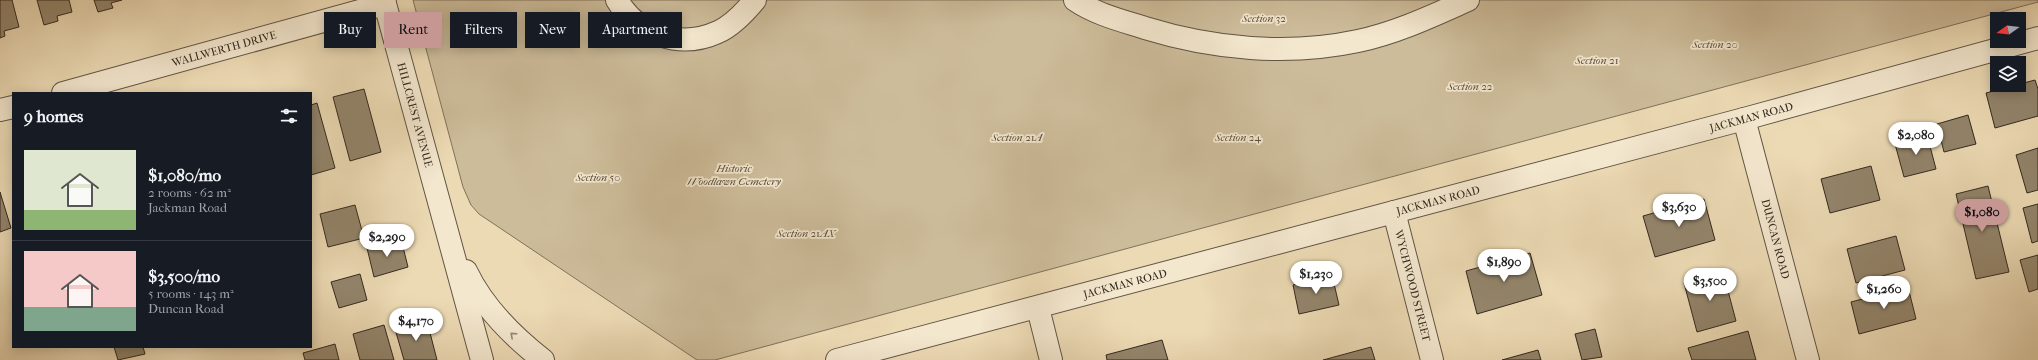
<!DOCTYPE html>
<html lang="en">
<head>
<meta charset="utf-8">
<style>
	:root { --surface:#171b24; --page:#242831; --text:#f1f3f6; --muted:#9ea1a6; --line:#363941; --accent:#c59692 }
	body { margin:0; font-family:"IM FELL French Canon",serif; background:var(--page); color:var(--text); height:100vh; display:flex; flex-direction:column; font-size:15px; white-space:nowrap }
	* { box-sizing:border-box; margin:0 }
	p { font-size:13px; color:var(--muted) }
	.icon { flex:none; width:22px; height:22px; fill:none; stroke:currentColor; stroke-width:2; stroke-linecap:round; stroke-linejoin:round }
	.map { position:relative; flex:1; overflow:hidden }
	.panel { position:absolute; left:12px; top:92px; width:300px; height:256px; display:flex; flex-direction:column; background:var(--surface); border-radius:0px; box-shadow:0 2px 10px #0003 }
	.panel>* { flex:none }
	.hud { position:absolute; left:324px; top:12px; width:380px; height:36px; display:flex; gap:8px }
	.needle { width:26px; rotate:256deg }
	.controls { position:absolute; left:1990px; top:12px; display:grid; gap:8px }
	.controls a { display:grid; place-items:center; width:36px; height:36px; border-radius:0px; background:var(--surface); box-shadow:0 2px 10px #0003; font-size:20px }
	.price { position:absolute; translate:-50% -34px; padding:0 9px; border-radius:14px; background:#fff; color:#222; font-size:13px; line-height:26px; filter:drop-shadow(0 1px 2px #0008) }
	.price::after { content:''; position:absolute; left:50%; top:24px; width:12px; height:9px; margin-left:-6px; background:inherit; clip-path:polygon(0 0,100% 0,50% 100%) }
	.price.current { background:var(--accent); color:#111 }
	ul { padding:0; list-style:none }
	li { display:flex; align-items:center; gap:12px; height:100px; padding:0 12px }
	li+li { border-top:1px solid var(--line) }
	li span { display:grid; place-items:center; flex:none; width:112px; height:80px; border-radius:0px; color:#555 }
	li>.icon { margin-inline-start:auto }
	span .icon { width:48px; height:48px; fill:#fffc; stroke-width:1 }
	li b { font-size:17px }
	h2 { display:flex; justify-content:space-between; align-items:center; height:48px; padding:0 12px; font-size:17px }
	.pill { padding:0 14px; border-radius:0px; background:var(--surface); box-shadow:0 2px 10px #0003; font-size:14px; line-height:36px }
	.pill.current { background:var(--accent); color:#111 }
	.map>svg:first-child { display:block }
	.green { fill:#cdbc9a; stroke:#80725c }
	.building { fill:#93856c; stroke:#33291e }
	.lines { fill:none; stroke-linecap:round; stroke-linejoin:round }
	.minor-casing { stroke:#615544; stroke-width:24 }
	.minor { stroke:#f3e7ce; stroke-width:22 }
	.oneway { stroke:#938876 }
	.labels { text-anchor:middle; stroke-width:3.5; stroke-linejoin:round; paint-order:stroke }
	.park-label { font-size:11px; font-style:italic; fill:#5a4e3d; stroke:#f3e7ce }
	.street-label { font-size:11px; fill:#33291e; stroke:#f3e7ce }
</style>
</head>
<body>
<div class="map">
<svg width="2038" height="360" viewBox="0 0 2038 360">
	<rect width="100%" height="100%" fill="#ecdab4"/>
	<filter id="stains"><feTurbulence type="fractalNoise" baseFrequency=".005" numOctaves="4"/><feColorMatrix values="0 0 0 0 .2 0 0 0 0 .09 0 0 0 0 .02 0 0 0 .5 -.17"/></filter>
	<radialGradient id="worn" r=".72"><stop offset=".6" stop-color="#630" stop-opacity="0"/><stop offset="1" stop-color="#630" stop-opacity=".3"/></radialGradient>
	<path class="green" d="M413,0H2038V2L715,360H697L479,214L471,205L463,187Z"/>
	<path class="building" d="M0,0H12L19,27L4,31L5,36L0,38Z
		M37,0H69L72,12L57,16L58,21L44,25Z
		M94,0H122L111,3L113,8L98,12Z
		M2035,80L2038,89V116L1995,128L1986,93Z
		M364,89L381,152L350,161L333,97Z
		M317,103L335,168L311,175V105Z
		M1968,115L1976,144L1944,152L1937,124Z
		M1927,135L1936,169L1904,177L1895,144Z
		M2038,148V190L2027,193L2016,155Z
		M1871,166L1880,200L1830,213L1821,179Z
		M1988,186L2009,272L1976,279L1956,194Z
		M0,192L11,228L0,232Z
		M1704,199L1715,240L1655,257L1643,216Z
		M2038,204V241L2032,243L2023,208Z
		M355,205L364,238L328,247L320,214Z
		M1896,236L1905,270L1856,283L1847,249Z
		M401,239L408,267L374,277L367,248Z
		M1530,253L1542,295L1477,314L1466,271Z
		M2038,255V289L2029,292L2020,260Z
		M1723,272L1736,321L1697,332L1684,283Z
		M360,274L367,300L339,308L331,282Z
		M1332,275L1339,305L1299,314L1293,285Z
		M1908,287L1916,319L1859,334L1851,302Z
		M427,321L437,360H404L395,329Z
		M384,325L394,360H360L353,334Z
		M1595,329L1602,357L1582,360L1575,334Z
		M1748,331L1756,360H1692L1688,348Z
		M1162,340L1168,360H1107L1106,355Z
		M335,344L339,360H305L303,353Z
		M114,347H143L145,354L118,360Z
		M1371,347L1375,360H1323Z
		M1538,350L1541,360H1502Z"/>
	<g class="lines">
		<defs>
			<g id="minor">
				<path id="s1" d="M384,0L482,360"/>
				<path d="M617,0C638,36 681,49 718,32C732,26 745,12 755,0"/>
				<path d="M1075,0C1095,14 1123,21 1145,28C1213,49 1288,56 1358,41C1396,33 1432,16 1468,0"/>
				<path id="s2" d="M63,93L385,4"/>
				<path d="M0,110L13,107"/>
				<path id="s3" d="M1744,119L1808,360"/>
				<path id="s4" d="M1394,212L1432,360"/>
				<path d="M466,271C483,307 511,335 543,360"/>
				<path d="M1038,308L1051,360"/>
				<path id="s5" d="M837,360L1744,119L2038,38"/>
			</g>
		</defs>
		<use href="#minor" class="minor-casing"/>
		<use href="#minor" class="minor"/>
	</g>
	<defs><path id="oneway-chevron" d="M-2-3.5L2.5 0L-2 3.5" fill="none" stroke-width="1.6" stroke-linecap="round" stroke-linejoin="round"/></defs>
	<use class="oneway" href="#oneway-chevron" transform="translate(513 335) rotate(-138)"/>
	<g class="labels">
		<g class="park-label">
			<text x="1264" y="22">Section 32</text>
			<text x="1715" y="48">Section 20</text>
			<text x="1597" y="64">Section 21</text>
			<text x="1470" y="90">Section 22</text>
			<text x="1017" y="141">Section 21A</text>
			<text x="1238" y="141">Section 24</text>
			<text x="734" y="172">Historic<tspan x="734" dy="13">Woodlawn Cemetery</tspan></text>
			<text x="598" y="181">Section 50</text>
			<text x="806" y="237">Section 21AX</text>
		</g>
		<g class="street-label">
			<text dy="4" stroke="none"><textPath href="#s2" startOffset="167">WALLWERTH DRIVE</textPath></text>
			<text dy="4" stroke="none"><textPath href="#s1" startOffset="119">HILLCREST AVENUE</textPath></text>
			<text dy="4" stroke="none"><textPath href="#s5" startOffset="946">JACKMAN ROAD</textPath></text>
			<text dy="4" stroke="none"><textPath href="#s5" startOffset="622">JACKMAN ROAD</textPath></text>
			<text dy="4" stroke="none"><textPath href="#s3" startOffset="124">DUNCAN ROAD</textPath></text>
			<text dy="4" stroke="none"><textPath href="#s5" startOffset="298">JACKMAN ROAD</textPath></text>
			<text dy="4" stroke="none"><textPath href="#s4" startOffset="76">WYCHWOOD STREET</textPath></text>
		</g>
	</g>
	<rect width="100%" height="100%" filter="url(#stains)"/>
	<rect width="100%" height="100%" fill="url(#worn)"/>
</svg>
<div class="controls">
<a><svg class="needle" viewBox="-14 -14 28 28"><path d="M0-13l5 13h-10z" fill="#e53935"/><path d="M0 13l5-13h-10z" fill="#9ea1a6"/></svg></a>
<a><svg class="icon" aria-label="layers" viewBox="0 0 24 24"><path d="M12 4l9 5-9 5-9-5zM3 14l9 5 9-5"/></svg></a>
</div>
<b class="price" style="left:1916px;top:156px">$2,080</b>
<b class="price" style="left:1679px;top:228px">$3,630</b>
<b class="price current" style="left:1982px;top:233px">$1,080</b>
<b class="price" style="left:387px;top:258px">$2,290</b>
<b class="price" style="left:1504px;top:283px">$1,890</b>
<b class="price" style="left:1316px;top:295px">$1,230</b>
<b class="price" style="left:1710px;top:302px">$3,500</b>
<b class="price" style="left:1884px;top:310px">$1,260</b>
<b class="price" style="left:416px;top:342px">$4,170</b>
<div class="hud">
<a class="pill">Buy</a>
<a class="pill current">Rent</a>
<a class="pill">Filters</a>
<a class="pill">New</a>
<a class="pill">Apartment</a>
</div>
<section class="panel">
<h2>9 homes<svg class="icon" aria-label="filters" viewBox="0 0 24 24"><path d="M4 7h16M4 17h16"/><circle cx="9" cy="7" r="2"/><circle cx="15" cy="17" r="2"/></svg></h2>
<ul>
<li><span style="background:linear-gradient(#dfe7d0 75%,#8fb573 0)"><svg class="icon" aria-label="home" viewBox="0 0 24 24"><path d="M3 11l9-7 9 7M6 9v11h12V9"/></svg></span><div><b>$1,080/mo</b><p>2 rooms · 62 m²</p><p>Jackman Road</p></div></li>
<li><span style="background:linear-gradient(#f6c9c9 70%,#7fa58c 0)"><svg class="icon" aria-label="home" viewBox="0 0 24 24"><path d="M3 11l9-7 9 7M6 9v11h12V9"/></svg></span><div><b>$3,500/mo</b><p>5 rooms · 143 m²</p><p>Duncan Road</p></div></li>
</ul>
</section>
</div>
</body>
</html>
